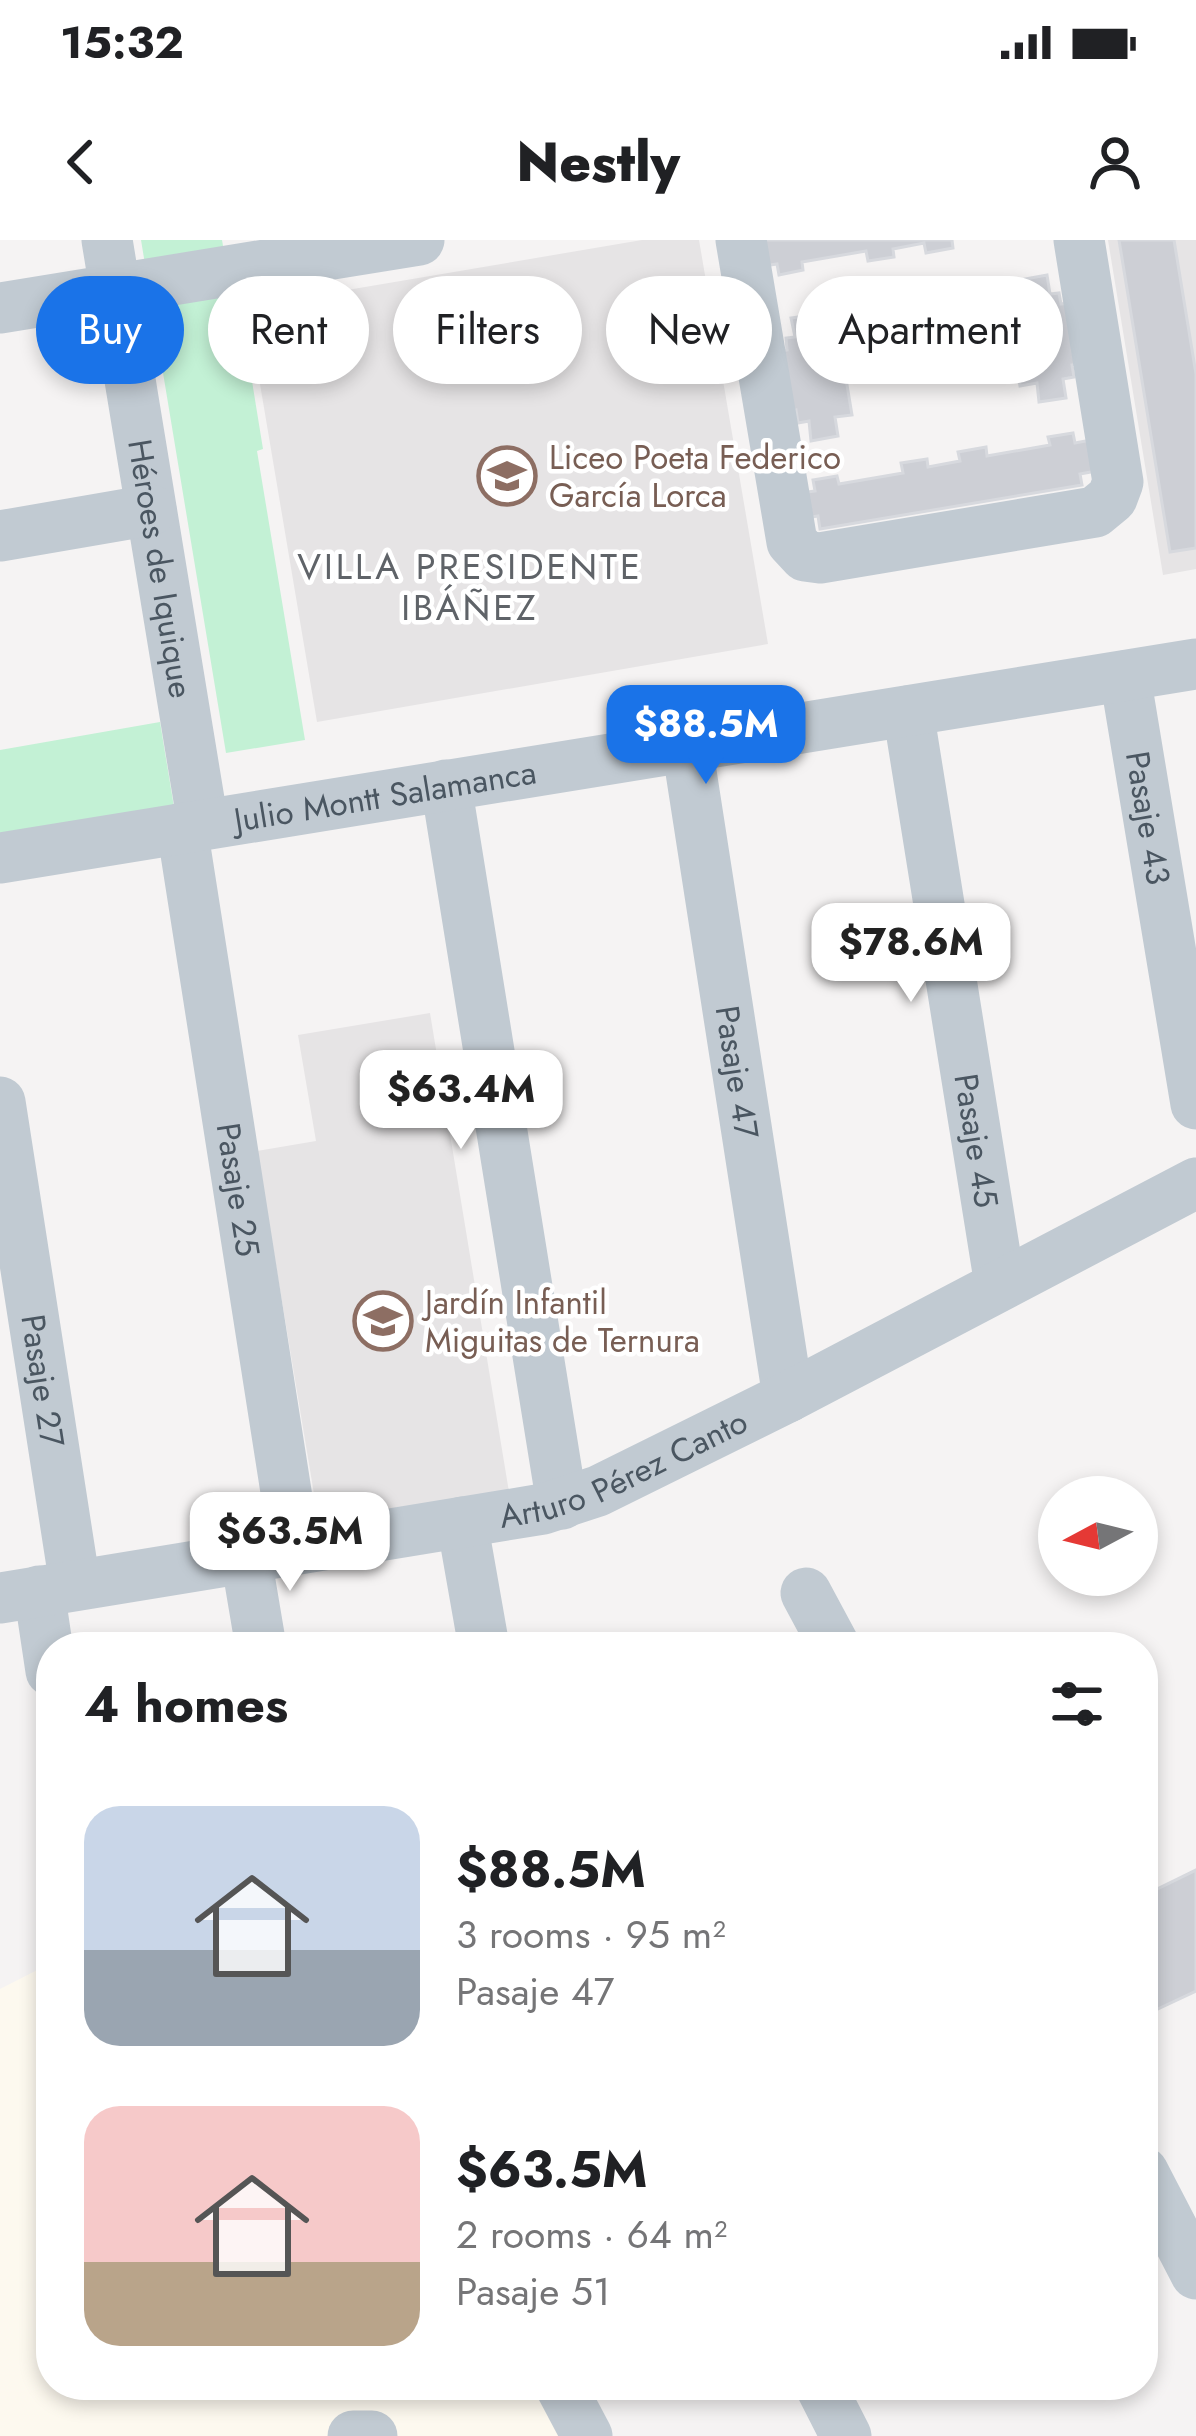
<!DOCTYPE html>
<html lang="en">
<head>
<meta charset="utf-8">
<style>
	:root { --surface:#fff; --page:#f2f2f2; --text:#202124; --muted:#757577; --accent:#1a73e8 }
	body { margin:0; font-family:Jost,sans-serif; background:var(--page); color:var(--text); height:100vh; display:flex; flex-direction:column; font-size:45px; white-space:nowrap }
	* { box-sizing:border-box; margin:0 }
	p { font-size:39px; color:var(--muted) }
	.icon { flex:none; width:66px; height:66px; fill:none; stroke:currentColor; stroke-width:2; stroke-linecap:round; stroke-linejoin:round }
	.map { position:relative; flex:1; overflow:hidden }
	.drawer { position:absolute; left:36px; top:1392px; width:1122px; height:768px; display:flex; flex-direction:column; background:var(--surface); border-radius:48px; box-shadow:0 6px 18px #0003 }
	.drawer>* { flex:none }
	.hud { position:absolute; left:36px; top:36px; width:1125px; height:108px; display:flex; gap:24px }
	.needle { width:78px; rotate:263deg }
	.fabs { position:absolute; left:1038px; top:1236px; display:grid; gap:24px }
	.fabs a { display:grid; place-items:center; width:120px; height:120px; border-radius:50%; background:var(--surface); box-shadow:0 6px 18px #0003; font-size:60px }
	.price { position:absolute; translate:-50% -102px; padding:0 27px; border-radius:24px; background:#fff; color:#222; font-size:39px; line-height:78px; filter:drop-shadow(0 3px 6px #0008) }
	.price::after { content:''; position:absolute; left:50%; top:72px; width:36px; height:27px; margin-left:-18px; background:inherit; clip-path:polygon(0 0,100% 0,50% 100%) }
	.price.active { background:var(--accent); color:#fff }
	ul { padding:0; list-style:none }
	li { display:flex; align-items:center; gap:36px; height:300px; padding:0 48px }
	li span { display:grid; place-items:center; flex:none; width:336px; height:240px; border-radius:36px; color:#555 }
	li>.icon { margin-inline-start:auto }
	span .icon { width:144px; height:144px; fill:#fffc; stroke-width:1 }
	li b { font-size:51px }
	h2 { display:flex; justify-content:space-between; align-items:center; height:144px; padding:0 48px; font-size:51px }
	.pill { padding:0 42px; border-radius:54px; background:var(--surface); box-shadow:0 6px 18px #0003; font-size:42px; line-height:108px }
	.pill.active { background:var(--accent); color:#fff }
	.status { display:flex; justify-content:space-between; align-items:center; height:84px; padding:0 60px; background:var(--surface); direction:ltr }
	.status svg { height:33px; fill:currentColor }
	header { display:flex; justify-content:space-between; align-items:center; height:156px; padding:0 48px; background:var(--surface); font-size:54px; font-weight:800 }
	.map>svg:first-child { display:block }
	.commercial { fill:#fdf9ef }
	.education { fill:#e6e4e5 }
	.green { fill:#c3f1d5 }
	.water { fill:#90daee }
	.building { fill:#cdcfd5; stroke:#d7d9de; stroke-width:3 }
	.lines { fill:none; stroke-linecap:round; stroke-linejoin:round }
	.minor { stroke:#c1cad2; stroke-width:51 }
	.labels { text-anchor:middle; stroke-width:9; stroke-linejoin:round; paint-order:stroke }
	.education-label { font-size:33px; fill:#785e54; stroke:#fff; text-anchor:start }
	.street-label { font-size:33px; fill:#4a5661; stroke:#fff }
	.neighbourhood-label { font-size:36px; letter-spacing:3px; fill:#5f6368; stroke:#fff }
</style>
</head>
<body>
<div class="status"><b>15:32</b><svg viewBox="0 0 49 12"><path d="M0 12V9h3v3zM5 12V6h3v6zM10 12V3h3v9zM15 12V0h3v12zM26 1h20v11H26zM47 4h2v5h-2z"/></svg></div>
<header><svg class="icon" aria-label="back" viewBox="0 0 24 24"><path d="M15 5l-7 7 7 7"/></svg>Nestly<svg class="icon" aria-label="person" viewBox="0 0 24 24"><circle cx="12" cy="8" r="4"/><path d="M4 21q1-7 8-7t8 7"/></svg></header>
<div class="map">
<svg width="1196" height="2196" viewBox="0 0 1196 2196">
	<rect width="100%" height="100%" fill="#f5f3f3"/>
	<path class="commercial" d="M51,1723V2145H551L577,2196H0V1749Z"/>
	<path class="education" d="M642,0H699L768,404L317,482L247,67Z
		M1108,0H1196V329L1163,335Z
		M430,773L509,1252L319,1284L257,911L316,901L298,795Z"/>
	<path class="green" d="M141,0H222L239,98H245L263,209L257,211L305,500L226,513Z
		M160,482L174,567L0,596V510Z"/>
	<path class="water" d="M932,41L939,85L912,90L904,46Z"/>
	<path class="building" d="M764,0H952L953,8L926,13L924,3L893,9L894,17L868,21L866,11L802,22L803,30L779,35L777,24L763,26Z
		M1119,0H1174L1196,134V308L1170,312Z
		M1047,35L1050,54L1059,53L1061,64L1068,63L1078,124L1072,125L1074,137L1063,139L1066,158L1039,162L1037,143L1020,146L1015,110H1022L1020,95L1014,96L1008,61L1023,58L1020,40Z
		M819,74L822,92L837,90L842,125L837,126L839,141L846,139L852,175L835,177L838,196L811,201L809,181L798,183L796,170L790,172L781,111L787,110L786,98L795,97L791,78Z
		M1073,193L1075,203L1091,200L1096,231L1080,234L1082,245L820,289L818,276L805,278L800,253L815,251L813,240L837,236L839,244L903,233L901,223L927,219L928,227L960,221L958,212L986,207L987,216L1050,205L1048,197Z
		M1196,1630V1751L1143,1776V1656Z"/>
	<g class="lines">
		<g class="minor">
			<path id="s1" d="M107,0L203,584"/>
			<path d="M741,0L792,302L805,316L820,318L1095,272L1112,258L1118,242L1079,0"/>
			<path d="M0,68L419,0"/>
			<path d="M0,296L151,270"/>
			<path id="s2" d="M1125,436L1196,864"/>
			<path id="s3" d="M908,471L1000,1045"/>
			<path id="s4" d="M687,506L788,1157"/>
			<path d="M446,545L562,1264"/>
			<path id="s5" d="M182,588L295,1309"/>
			<path id="s6" d="M0,618L1196,424"/>
			<path id="s7" d="M0,862L75,1345"/>
			<path d="M462,1282L484,1407"/>
			<path d="M246,1318L261,1407"/>
			<path d="M39,1351L51,1431"/>
			<path d="M806,1353L835,1407"/>
			<path id="s8" d="M0,1358L543,1269L598,1251L788,1157L1196,943"/>
			<path d="M1143,1932L1196,2034"/>
			<path d="M560,2145L587,2196"/>
			<path d="M820,2145L846,2196"/>
			<path d="M353,2196H372"/>
		</g>
	</g>
	<defs>
		<symbol id="school-ring" viewBox="-11 -11 22 22"><circle r="9.5" fill="#fff" stroke="#8d6e63" stroke-width="1.5"/><path d="M0-5L7-2L0 1L-7-2ZM-4 1L0 2.5L4 1V4Q0 6-4 4Z" fill="#8d6e63"/></symbol>
	</defs>
	<g fill-rule="evenodd">
		<use href="#school-ring" x="474" y="203" width="66" height="66"/>
		<use href="#school-ring" x="350" y="1048" width="66" height="66"/>
	</g>
	<g class="labels">
		<g class="education-label">
			<text x="549" y="229">Liceo Poeta Federico<tspan x="549" dy="38">García Lorca</tspan></text>
			<text x="425" y="1074">Jardín Infantil<tspan x="425" dy="38">Miguitas de Ternura</tspan></text>
		</g>
		<g class="street-label">
			<text dy="12" stroke="none"><textPath href="#s1" startOffset="333">Héroes de Iquique</textPath></text>
			<text dy="12" stroke="none"><textPath href="#s6" startOffset="390">Julio Montt Salamanca</textPath></text>
			<text dy="12" stroke="none"><textPath href="#s2" startOffset="144">Pasaje 43</textPath></text>
			<text dy="12" stroke="none"><textPath href="#s4" startOffset="330">Pasaje 47</textPath></text>
			<text dy="12" stroke="none"><textPath href="#s3" startOffset="435">Pasaje 45</textPath></text>
			<text dy="12" stroke="none"><textPath href="#s5" startOffset="366">Pasaje 25</textPath></text>
			<text dy="12" stroke="none"><textPath href="#s7" startOffset="282">Pasaje 27</textPath></text>
			<text dy="12" stroke="none"><textPath href="#s8" startOffset="639">Arturo Pérez Canto</textPath></text>
		</g>
		<g class="neighbourhood-label">
			<text x="470" y="339">VILLA PRESIDENTE<tspan x="470" dy="41">IBÁÑEZ</tspan></text>
		</g>
	</g>
</svg>
<div class="fabs">
<a><svg class="needle" viewBox="-14 -14 28 28"><path d="M0-13l5 13h-10z" fill="#e53935"/><path d="M0 13l5-13h-10z" fill="#757577"/></svg></a>
</div>
<b class="price active" style="left:706px;top:547px">$88.5M</b>
<b class="price" style="left:911px;top:765px">$78.6M</b>
<b class="price" style="left:461px;top:912px">$63.4M</b>
<b class="price" style="left:290px;top:1354px">$63.5M</b>
<div class="hud">
<a class="pill active">Buy</a>
<a class="pill">Rent</a>
<a class="pill">Filters</a>
<a class="pill">New</a>
<a class="pill">Apartment</a>
</div>
<section class="drawer">
<h2>4 homes<svg class="icon" aria-label="filters" viewBox="0 0 24 24"><path d="M4 7h16M4 17h16"/><circle cx="9" cy="7" r="2"/><circle cx="15" cy="17" r="2"/></svg></h2>
<ul>
<li><span style="background:linear-gradient(#c9d6e8 60%,#9aa5b1 0)"><svg class="icon" aria-label="home" viewBox="0 0 24 24"><path d="M3 11l9-7 9 7M6 9v11h12V9"/></svg></span><div><b>$88.5M</b><p>3 rooms · 95 m²</p><p>Pasaje 47</p></div></li>
<li><span style="background:linear-gradient(#f6c9c9 65%,#b9a48a 0)"><svg class="icon" aria-label="home" viewBox="0 0 24 24"><path d="M3 11l9-7 9 7M6 9v11h12V9"/></svg></span><div><b>$63.5M</b><p>2 rooms · 64 m²</p><p>Pasaje 51</p></div></li>
</ul>
</section>
</div>
</body>
</html>
